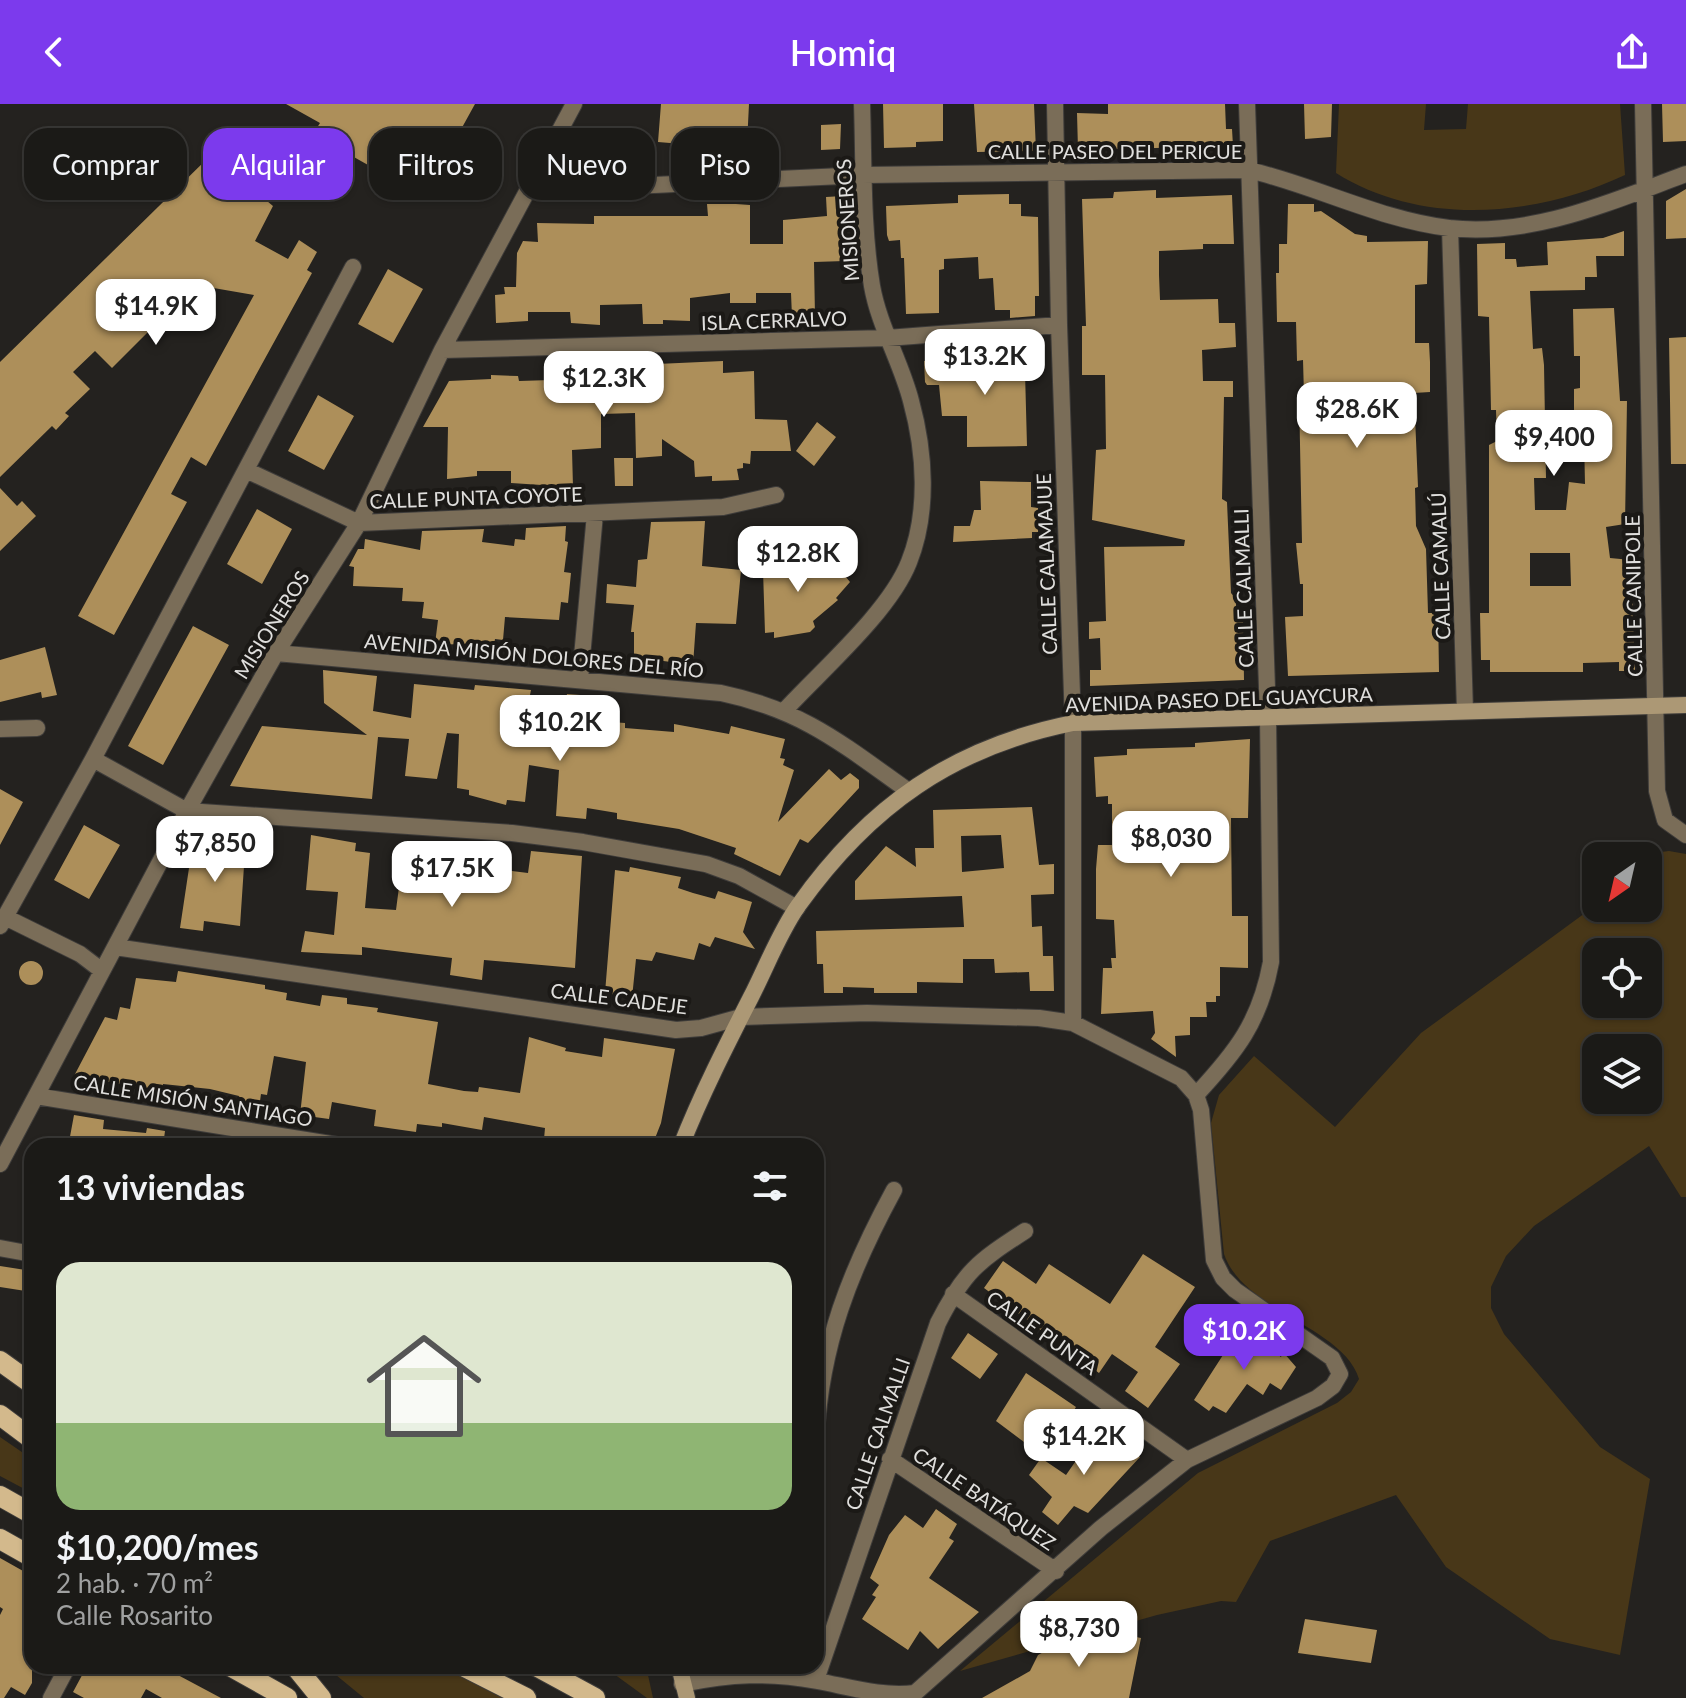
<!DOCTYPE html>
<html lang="es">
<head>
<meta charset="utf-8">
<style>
	:root { --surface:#1b1a17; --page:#282724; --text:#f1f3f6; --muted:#a0a1a1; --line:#393836; --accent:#7c3aed }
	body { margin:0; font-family:Lato,sans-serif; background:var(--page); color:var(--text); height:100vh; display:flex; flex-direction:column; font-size:30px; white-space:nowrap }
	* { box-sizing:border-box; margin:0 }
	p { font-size:26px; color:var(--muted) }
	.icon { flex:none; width:44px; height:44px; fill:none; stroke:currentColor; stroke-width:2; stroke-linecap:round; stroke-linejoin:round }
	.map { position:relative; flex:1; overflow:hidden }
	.side { position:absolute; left:24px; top:1034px; width:800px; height:536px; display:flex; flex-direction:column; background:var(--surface); border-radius:24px; box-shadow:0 2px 6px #0004,0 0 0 2px var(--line) }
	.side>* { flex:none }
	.top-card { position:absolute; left:24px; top:24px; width:800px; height:72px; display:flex; gap:16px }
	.needle { width:52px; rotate:214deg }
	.controls { position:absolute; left:1582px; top:738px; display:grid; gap:16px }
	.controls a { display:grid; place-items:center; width:80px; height:80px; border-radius:16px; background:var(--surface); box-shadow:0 2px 6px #0004,0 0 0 2px var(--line); font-size:40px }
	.price { position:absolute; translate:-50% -68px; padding:0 18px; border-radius:16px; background:#fff; color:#222; font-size:26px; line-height:52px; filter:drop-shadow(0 2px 4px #0008) }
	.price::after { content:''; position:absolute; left:50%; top:48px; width:24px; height:18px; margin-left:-12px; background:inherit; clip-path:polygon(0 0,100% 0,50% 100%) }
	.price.active { background:var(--accent); color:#fff }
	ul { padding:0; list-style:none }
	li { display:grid; align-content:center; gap:16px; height:424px; padding:0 32px }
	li+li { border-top:2px solid var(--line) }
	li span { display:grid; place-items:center; height:248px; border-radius:24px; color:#555 }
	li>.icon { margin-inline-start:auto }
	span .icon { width:144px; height:144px; fill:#fffc; stroke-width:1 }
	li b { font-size:34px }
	h2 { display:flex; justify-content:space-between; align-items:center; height:96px; padding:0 32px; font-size:34px }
	.chip { padding:0 28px; border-radius:24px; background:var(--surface); box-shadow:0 2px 6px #0004,0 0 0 2px var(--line); font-size:28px; line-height:72px }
	.chip.active { background:var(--accent); color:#fff }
	header { display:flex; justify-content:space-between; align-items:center; height:104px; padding:0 32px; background:var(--accent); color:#fff; font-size:36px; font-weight:600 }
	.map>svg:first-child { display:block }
	.green { fill:#483718; fill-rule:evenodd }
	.building { fill:#ad8f5a; fill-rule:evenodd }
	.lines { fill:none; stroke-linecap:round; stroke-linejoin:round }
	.street-casing { stroke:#3e3c3a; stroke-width:18 }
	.secondary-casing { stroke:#3e3c3a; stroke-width:18 }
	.primary-casing { stroke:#3e3c3a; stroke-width:22 }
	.street { stroke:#7a6d58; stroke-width:16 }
	.secondary { stroke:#ac9875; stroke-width:16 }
	.primary { stroke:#d3b98c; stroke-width:20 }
	.labels { text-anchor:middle; stroke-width:8; stroke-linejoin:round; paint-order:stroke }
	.street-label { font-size:20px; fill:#e0dfdd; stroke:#1b1916 }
</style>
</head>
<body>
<header><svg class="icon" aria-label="back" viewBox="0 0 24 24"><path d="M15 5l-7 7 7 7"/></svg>Homiq<svg class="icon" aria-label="share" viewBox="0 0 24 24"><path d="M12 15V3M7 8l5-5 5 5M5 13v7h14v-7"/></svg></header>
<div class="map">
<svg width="1686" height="1594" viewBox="0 0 1686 1594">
	<rect width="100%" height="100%" fill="#24221f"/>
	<path class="green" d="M1339,0H1426L1424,26L1466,25L1468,0H1620L1625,71C1536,113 1422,123 1336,69Z
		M1669,747L1686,750V1093H1681L1649,1042L1534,1122L1506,1152L1491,1183V1204L1504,1230L1600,1343L1650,1375L1620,1551L1550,1535L1446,1463L1396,1391L1270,1437L1236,1498L1221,1497L1157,1511L960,1567L1198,1369L1337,1299L1351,1288L1359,1275C1344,1223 1243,1207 1224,1150L1211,1019L1219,991L1254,952L1335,1023L1421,929L1596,801V804H1648V752L1638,751ZM1596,848H1648V900H1596ZM1596,944H1648V996H1596Z
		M0,1333L32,1355V1389L0,1372Z
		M325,1562H442L505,1594H364Z
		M603,1562H646L653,1594H647Z"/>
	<path class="building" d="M286,0H475L443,58L401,35L392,53L388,51L385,55L375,50L368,61L313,30L320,19Z
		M661,0H749L747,40H706V42L658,38Z
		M883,0H943V37L916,38V43L884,44Z
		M974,0H1034L1036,47L977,48Z
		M1108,0H1225L1226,25H1232L1233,42L1078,46L1077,9L1108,10Z
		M1304,0H1332L1331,33L1305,35Z
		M1662,0H1686V37L1663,38Z
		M841,20L840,45L821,46V21Z
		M211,51L273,102L255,137L288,155L299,136L317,148L307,166L312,169L206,362L191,353L171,390L187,398L114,531L78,512L254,191L202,182L179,205L175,201L112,264L95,247L73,268L90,285L65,309L69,312L56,326L52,322L0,373V258Z
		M1686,85V134L1666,135V97Z
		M1156,86V94L1232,91L1234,140H1203V145L1159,147V171L1160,196L1218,195L1219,219H1235L1236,243L1202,246L1203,277H1233V293H1224L1222,395L1227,398L1231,489L1236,495V512L1243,513L1244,576L1090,582V566H1101L1100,534L1089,535V518L1106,517L1104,443L1184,442L1185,436L1092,416L1096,346L1106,345L1105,271H1082V222H1086L1082,95L1113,94L1114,88Z
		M1009,90V100H1021V112L1038,113L1039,192H1035V212L1010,214V206H995L993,174L979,175L978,153L944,155V165L939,166V209L906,210L904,154H901L900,136L889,137L887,131L886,102L958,99V91Z
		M843,92L845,157L814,158L815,212L792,213L791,189H756V199H730V189L690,194V217L663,216V220H643L642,200L600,201V221L571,219L570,208H528V217L496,219L495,191L505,190L504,183H516L517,149L523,137L538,138L537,119L594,120V112H708L707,100H736L750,101V140H783V116L827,112L826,93Z
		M1288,100H1314V108L1321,107L1355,130L1367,132V138L1428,137L1427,180L1415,181V239H1429L1430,258V288L1414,289L1418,383L1415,384L1416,422L1426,445L1428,509H1438L1439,568L1288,572L1285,513L1303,512V480H1300L1296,439H1302L1299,291H1304L1303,256L1297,257L1296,218H1277L1276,169H1279V140H1287ZM1381,290V326L1333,328L1332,291Z
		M1624,127V152H1596L1597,173H1585V186L1530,187L1533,245L1542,244L1544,261L1546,374H1534L1535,406H1566L1569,378L1585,380L1584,334H1574V285L1580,284V252H1574L1573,205L1614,204L1620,297H1627L1625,420L1606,423L1610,454L1631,456L1635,567H1619V558L1583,559V568H1490V556H1481L1480,509H1489V341L1497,337L1496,306H1491L1489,213L1478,212L1477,140L1505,139V155H1516L1517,163L1548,161L1547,138L1603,134ZM1530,449H1570L1571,482H1530Z
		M388,165L423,185L393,239L358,220Z
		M1686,233V360H1671L1669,234Z
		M1037,251V268H1025L1027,342L967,343V312H942L939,281H927L925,278L924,257Z
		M723,257V269L754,267L755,315L787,316L791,347H751L750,360L743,359V364L737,365L739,376L712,377V372L695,373L694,357L662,335V352L636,354L635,309L601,310V344L572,346L573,383L511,379V367H477V372L447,375L448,323H423L449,277L491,275V271L518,272L519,277L551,276L550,261L600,260L599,264H635V261Z
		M318,291L354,312L324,366L288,347Z
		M817,318L836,333L814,362L796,347Z
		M614,354H633V382H615Z
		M980,377L1031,378V403L1038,404V428H1032V434L953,438L954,422H970L974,406H981Z
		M0,384L17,402L22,397L36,412L0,447Z
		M257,405L292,425L262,480L227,460Z
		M705,417L702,462L741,466L736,520L696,519L693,561L634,553V528H631L634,501L606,499L607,480L636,483L638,456L647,455L651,418Z
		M566,422L565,437L568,438L564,468L571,469L568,499L561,498L559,516L505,513L503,536L495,535L494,541L435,540L438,516L422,514L424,498L402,497L403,484L353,482L354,463L349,462L358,445H364L365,435L420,446L422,427L484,425L482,438L514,442L515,435L525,436L526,424Z
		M787,445L796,476L827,450L850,478L836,494L838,496L813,517L815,523L810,528L774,534V528L765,529L763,466L768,467L764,451Z
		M193,522L229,541L163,661L128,642Z
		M45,543L57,591L42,594L41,588L0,598V556Z
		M323,566L377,572L373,607L411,614L414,580L474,586L475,581L531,586L530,591L566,595L567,590L594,592L593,611L612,614L611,618L625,619V624L674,628V620L729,630L731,622L785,635L780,654L785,655L783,661L794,666L778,718L829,665L841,676L850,669L859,676V684L808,739L800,735L780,772L734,750L736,744L679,725L617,715V709L587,704L586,715L556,712L559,666L529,661L525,698L507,696L506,701L469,691V686L457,684L459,630L447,629L437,675L405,672L409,635L378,633L372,695L230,682L262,622L367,631L324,599Z
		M1250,635L1248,714H1231L1232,812H1248V864L1220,863V892H1216V898H1206L1207,913H1190V931L1175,932L1176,953L1151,935L1155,929L1153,907L1101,910L1103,864H1112L1111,854H1116L1114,816L1096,815V765L1098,741H1112V700H1108V692L1096,693L1094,653L1127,651V645L1195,643V639Z
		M0,685L23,698L0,741Z
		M1032,703L1039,761L1054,760V790L1031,791L1032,823L1042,822L1043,852H1053L1054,887H1030L1029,868L995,869L994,855H963V879L917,878V889H874V884L843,883V889H824L823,860H817L816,827L964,823L962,792L855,796V777L886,742L916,763L915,744H934L933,706ZM1001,731L1004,764L962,768L961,732Z
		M84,721L120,741L89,795L54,776Z
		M220,729L246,732L240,822L204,817L203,827L180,824L189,764L205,736L219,738Z
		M311,731L356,739L355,747L370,749L365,804L396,806L404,745L421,748L420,752L462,756V761L528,769L531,747L582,752L575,864L484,856L482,876L450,871L452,854L362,843V851L301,848L305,827L334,831L338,788L306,786Z
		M630,763L681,773L678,784L693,789L715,795L718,787L752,798L743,828L755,845L715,833L710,843L699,839L694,856L656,848L652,857L636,855L632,894L605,889L615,766L629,768Z
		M19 869a12 12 0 1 1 24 0a12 12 0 1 1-24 0Z
		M178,867L265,881V885L287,889L286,896L320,902L322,891L347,894V900L378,904L377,908L438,918L428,980L464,987L478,988L479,983L520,989L529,933L566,944L565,947L602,953L604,934L675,945L661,1019L652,1042H574L544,1035L545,1024L484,1013L482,1026L442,1019V1023L417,1020L416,1028L374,1022L376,1006L332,998L329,1015L300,1011L306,958L274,952L267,991L261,990L259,1004L238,1000L239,992L210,985L163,980L162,987L74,972L105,913L117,916L120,903L130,905L136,874L176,878Z
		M74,1011L104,1016L103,1025L146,1029L147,1024L165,1027L163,1042H71L69,1038Z
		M1143,1150L1195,1183L1155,1243L1180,1260L1148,1304L1125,1287L1138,1268L1112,1250L1099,1269L984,1184L1003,1157L1036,1180L1049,1160L1110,1200Z
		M0,1162L32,1167V1188L0,1183Z
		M1241,1223L1281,1253L1283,1248L1296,1263L1281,1286L1270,1279L1263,1291L1247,1280L1226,1309L1213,1302L1209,1307L1194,1296Z
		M968,1229L998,1250L980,1275L951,1254Z
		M1026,1269L1076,1303L1044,1353L996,1317Z
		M1098,1325L1140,1353L1088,1409L1074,1402L1058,1421L1042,1408L1052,1393L1029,1371L1041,1354L1066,1371Z
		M936,1405L957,1420L949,1434L954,1437L929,1474L979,1508L938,1545L920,1527L908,1546L862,1515L876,1493L872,1491L879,1481L870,1474L889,1431L905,1411L923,1424Z
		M0,1454L32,1472V1579L25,1591L11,1583L4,1594H0V1511L3,1505L0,1503Z
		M1305,1515L1377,1526L1371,1559L1298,1549Z
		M1101,1526L1141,1534L1129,1594H982L1030,1567L1038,1551L1051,1544L1053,1533Z
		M87,1562H161L221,1594H162L146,1585L141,1594H84L73,1588Z"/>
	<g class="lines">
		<defs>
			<path id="street" d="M1055,0L1059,221L1073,619V919
				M1643,0L1657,687L1665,716L1686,731
				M528,87L864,71L1249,66C1316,82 1381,116 1449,124C1533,133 1610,98 1686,70
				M1450,124L1465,607
				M442,246L887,234L1059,221
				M246,366L359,419L723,403L776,391
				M276,549L721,589C802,606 841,639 907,686
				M580,575L595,410
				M785,606C822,566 890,507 909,458C929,408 925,348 911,297C901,258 879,222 872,182C862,122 864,60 862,0
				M0,625L37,624
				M93,655L187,707L512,729L583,738L706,760L739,772L797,804
				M5,813L80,850L101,866
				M0,822L93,655L353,163
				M115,843L676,926L701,924L741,913L867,909L1039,914L1073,919L1181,974L1196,991L1201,1006L1214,1156L1223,1174L1235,1186L1332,1254L1340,1270L1333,1282L1317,1294L1187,1356L1101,1424L915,1589C881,1593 850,1583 817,1577C767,1568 731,1570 682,1580
				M1196,991C1236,948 1260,918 1271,858L1268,613L1247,0
				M36,992L343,1042
				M0,1060L187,707L276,549L359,419L442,246L574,0
				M0,1144L32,1150
				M953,1190L1187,1356
				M816,1334C821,1240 850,1167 894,1086
				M890,1355L1056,1467
				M816,1576L938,1219C964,1168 977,1158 1025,1127
				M51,1594L68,1562"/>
			<path id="secondary" d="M681,1042C701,991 726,942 751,893C766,864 779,829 798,802C869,702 953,643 1073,619L1686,601
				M679,1562L687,1594"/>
			<path id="primary" d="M0,1257L32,1280
				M0,1311L32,1335
				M0,1392L32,1410
				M0,1435L32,1453
				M230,1562L287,1594
				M295,1562L321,1594
				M463,1562L526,1594
				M536,1562L595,1594"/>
		</defs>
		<use href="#street" class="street-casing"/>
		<use href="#secondary" class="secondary-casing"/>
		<use href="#primary" class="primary-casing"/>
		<use href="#street" class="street"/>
		<use href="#secondary" class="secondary"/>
		<use href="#primary" class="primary"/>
	</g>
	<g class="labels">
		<g class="street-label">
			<text x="1115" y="55">CALLE PASEO DEL PERICUE</text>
			<text transform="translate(848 116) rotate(-94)" y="7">MISIONEROS</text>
			<text transform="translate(774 217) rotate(-2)" y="7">ISLA CERRALVO</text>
			<text transform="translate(476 394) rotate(-2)" y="7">CALLE PUNTA COYOTE</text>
			<text transform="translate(1047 460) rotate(-92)" y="7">CALLE CALAMAJUE</text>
			<text transform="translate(1441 462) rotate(-92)" y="7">CALLE CAMALÚ</text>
			<text transform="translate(1244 484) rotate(-92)" y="7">CALLE CALMALLI</text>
			<text transform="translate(1634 492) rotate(-91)" y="7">CALLE CANIPOLE</text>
			<text transform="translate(272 521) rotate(-58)" y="7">MISIONEROS</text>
			<text transform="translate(534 552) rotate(5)" y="7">AVENIDA MISIÓN DOLORES DEL RÍO</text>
			<text transform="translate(1219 596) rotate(-2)" y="7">AVENIDA PASEO DEL GUAYCURA</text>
			<text transform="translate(619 895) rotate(7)" y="7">CALLE CADEJE</text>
			<text transform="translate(193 997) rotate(9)" y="7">CALLE MISIÓN SANTIAGO</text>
			<text transform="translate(1042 1229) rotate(35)" y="7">CALLE PUNTA</text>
			<text transform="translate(878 1330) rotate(-71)" y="7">CALLE CALMALLI</text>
			<text transform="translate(984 1395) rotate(34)" y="7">CALLE BATÁQUEZ</text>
		</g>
	</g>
</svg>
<div class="controls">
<a><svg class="needle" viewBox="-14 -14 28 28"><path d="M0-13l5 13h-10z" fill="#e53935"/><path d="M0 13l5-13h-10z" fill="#a0a1a1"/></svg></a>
<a><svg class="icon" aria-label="locate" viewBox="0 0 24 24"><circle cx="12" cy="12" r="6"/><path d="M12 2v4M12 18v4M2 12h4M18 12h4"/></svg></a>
<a><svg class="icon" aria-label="layers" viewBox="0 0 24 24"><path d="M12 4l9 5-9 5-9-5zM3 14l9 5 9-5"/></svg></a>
</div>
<b class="price" style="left:156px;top:243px">$14.9K</b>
<b class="price" style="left:985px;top:293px">$13.2K</b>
<b class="price" style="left:604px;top:315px">$12.3K</b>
<b class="price" style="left:1357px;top:346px">$28.6K</b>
<b class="price" style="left:1554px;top:374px">$9,400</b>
<b class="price" style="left:798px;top:490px">$12.8K</b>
<b class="price" style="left:560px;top:659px">$10.2K</b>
<b class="price" style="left:1171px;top:775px">$8,030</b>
<b class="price" style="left:215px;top:780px">$7,850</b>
<b class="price" style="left:452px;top:805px">$17.5K</b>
<b class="price active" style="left:1244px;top:1268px">$10.2K</b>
<b class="price" style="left:1084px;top:1373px">$14.2K</b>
<b class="price" style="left:1079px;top:1565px">$8,730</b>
<div class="top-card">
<a class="chip">Comprar</a>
<a class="chip active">Alquilar</a>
<a class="chip">Filtros</a>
<a class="chip">Nuevo</a>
<a class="chip">Piso</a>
</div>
<section class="side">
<h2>13 viviendas<svg class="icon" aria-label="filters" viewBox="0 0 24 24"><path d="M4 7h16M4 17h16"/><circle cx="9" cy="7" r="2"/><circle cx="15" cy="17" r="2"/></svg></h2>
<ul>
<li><span style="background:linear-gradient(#dfe7d0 65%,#8fb573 0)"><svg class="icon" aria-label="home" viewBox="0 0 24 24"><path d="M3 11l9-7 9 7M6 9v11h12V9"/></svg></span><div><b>$10,200/mes</b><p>2 hab. · 70 m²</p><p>Calle Rosarito</p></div></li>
</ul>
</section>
</div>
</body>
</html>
